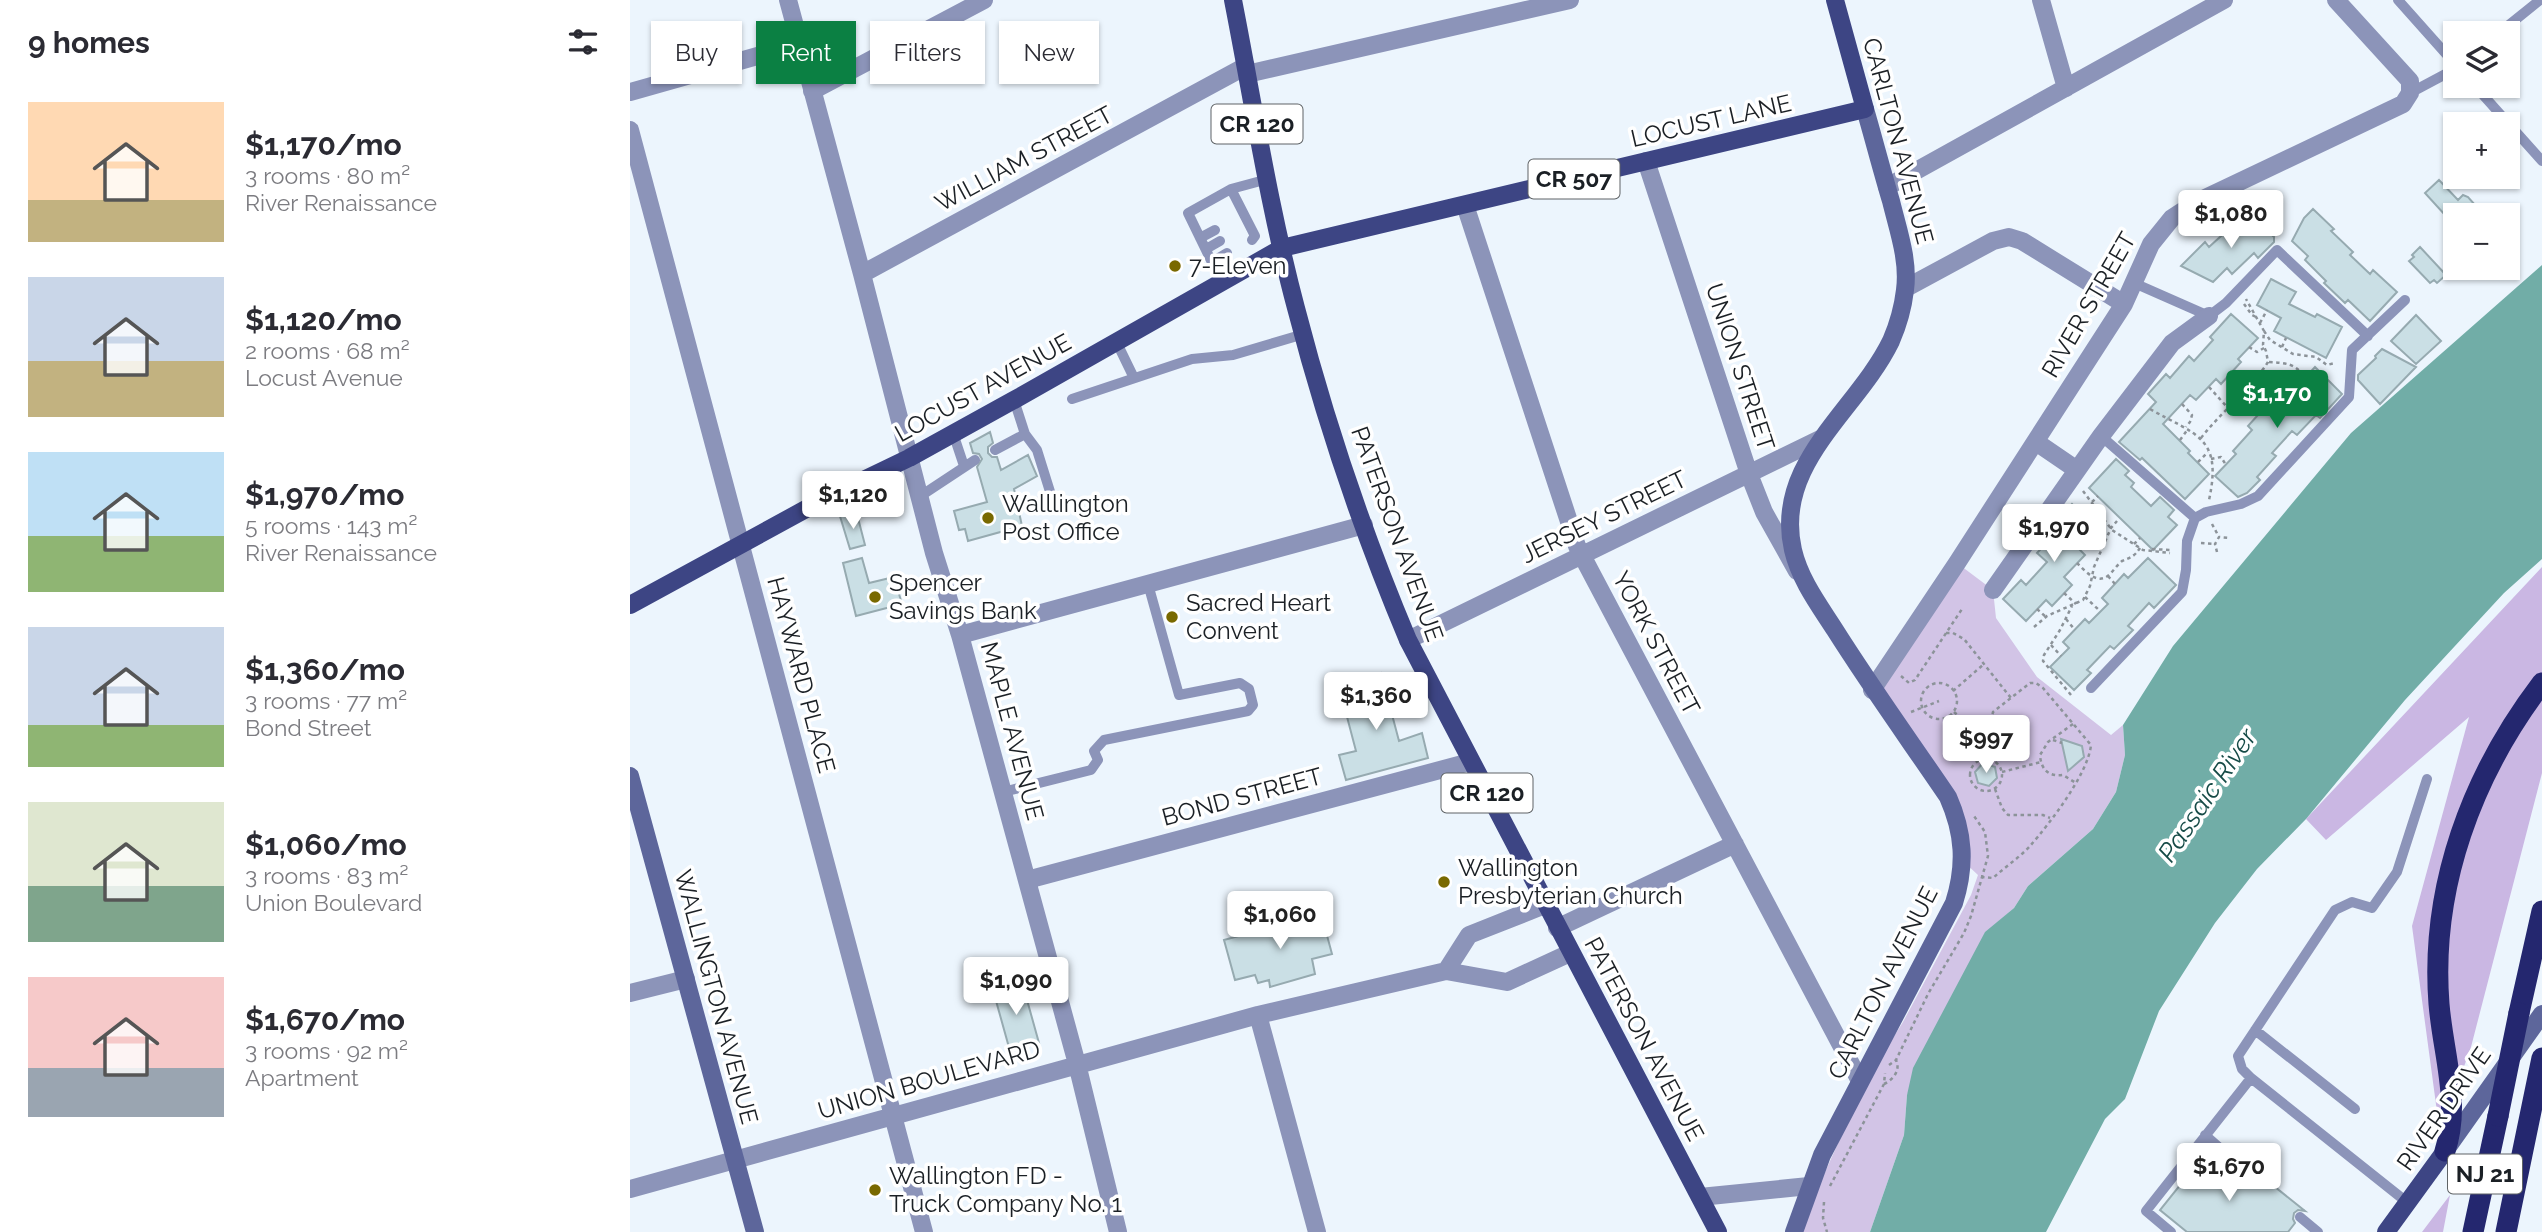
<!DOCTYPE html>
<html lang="en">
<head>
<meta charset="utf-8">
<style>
	:root { --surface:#fff; --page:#f2f2f3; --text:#2b2b33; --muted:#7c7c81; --accent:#0b8043 }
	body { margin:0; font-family:Raleway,sans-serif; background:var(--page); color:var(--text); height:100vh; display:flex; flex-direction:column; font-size:26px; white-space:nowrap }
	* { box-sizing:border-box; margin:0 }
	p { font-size:23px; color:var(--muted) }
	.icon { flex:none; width:38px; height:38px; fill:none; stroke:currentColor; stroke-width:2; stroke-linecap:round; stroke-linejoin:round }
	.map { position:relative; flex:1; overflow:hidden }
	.sheet { display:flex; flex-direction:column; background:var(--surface); width:630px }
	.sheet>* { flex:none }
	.guide { position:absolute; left:21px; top:21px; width:665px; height:63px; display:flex; gap:14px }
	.controls { position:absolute; left:1813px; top:21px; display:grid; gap:14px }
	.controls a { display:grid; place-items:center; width:77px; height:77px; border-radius:0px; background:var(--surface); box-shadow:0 2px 5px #0004; font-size:35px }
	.price { position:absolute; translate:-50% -60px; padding:0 16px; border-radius:7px; background:#fff; color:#222; font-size:23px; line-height:46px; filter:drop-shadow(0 2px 4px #0008) }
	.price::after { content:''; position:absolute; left:50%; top:42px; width:21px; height:16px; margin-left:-10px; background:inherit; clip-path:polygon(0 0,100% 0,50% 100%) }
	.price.active { background:var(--accent); color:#fff }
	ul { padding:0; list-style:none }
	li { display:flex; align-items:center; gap:21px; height:175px; padding:0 28px }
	li span { display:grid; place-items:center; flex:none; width:196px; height:140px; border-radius:0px; color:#555 }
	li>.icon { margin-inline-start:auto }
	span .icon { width:84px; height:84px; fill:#fffc; stroke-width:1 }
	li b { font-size:30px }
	h2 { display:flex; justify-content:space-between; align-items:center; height:84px; padding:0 28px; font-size:30px }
	.chip { padding:0 24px; border-radius:0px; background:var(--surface); box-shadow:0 2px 5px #0004; font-size:24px; line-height:63px }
	.chip.active { background:var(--accent); color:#fff }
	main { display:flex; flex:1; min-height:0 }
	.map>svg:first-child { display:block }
	.green { fill:#d2c4e6 }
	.forest { fill:#cab7e3 }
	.water { fill:#71ada7 }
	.building { fill:#cadfe5; stroke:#96aab0; stroke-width:2 }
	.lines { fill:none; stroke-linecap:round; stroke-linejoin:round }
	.path { stroke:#8c9399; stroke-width:2.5; stroke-dasharray:3.5 3.5; stroke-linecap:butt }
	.lane { stroke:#8c94b9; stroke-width:10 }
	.street { stroke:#8c94b9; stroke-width:18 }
	.secondary { stroke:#5d669b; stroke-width:18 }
	.primary { stroke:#3d4584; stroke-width:18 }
	.highway { stroke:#24276f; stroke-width:21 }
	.highway-bridge { stroke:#24276f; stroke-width:21 }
	.poi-dot { fill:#796900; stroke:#fff; stroke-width:2.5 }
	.labels { text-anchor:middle; stroke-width:7; stroke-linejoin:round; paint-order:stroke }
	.shield { fill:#fff; stroke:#5f6366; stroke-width:2 }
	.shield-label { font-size:23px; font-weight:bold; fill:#1b2025 }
	.street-label { font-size:24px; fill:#1b2025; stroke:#fff }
	.poi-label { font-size:24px; fill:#1b2025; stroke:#fff; text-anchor:start }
	.water-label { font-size:26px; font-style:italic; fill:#164b47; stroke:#fff }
</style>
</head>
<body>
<main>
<section class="sheet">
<h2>9 homes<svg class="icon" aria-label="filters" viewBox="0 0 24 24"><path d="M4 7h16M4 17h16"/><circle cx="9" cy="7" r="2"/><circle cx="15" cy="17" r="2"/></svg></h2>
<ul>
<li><span style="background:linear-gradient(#ffd9b3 70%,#c2b280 0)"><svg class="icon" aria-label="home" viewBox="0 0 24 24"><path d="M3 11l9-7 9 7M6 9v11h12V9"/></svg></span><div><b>$1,170/mo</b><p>3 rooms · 80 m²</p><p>River Renaissance</p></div></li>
<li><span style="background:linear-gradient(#c9d6e8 60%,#c2b280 0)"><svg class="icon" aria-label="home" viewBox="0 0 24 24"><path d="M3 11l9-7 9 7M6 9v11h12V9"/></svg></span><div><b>$1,120/mo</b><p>2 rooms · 68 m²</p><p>Locust Avenue</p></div></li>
<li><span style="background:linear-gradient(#bfe0f5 60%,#8fb573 0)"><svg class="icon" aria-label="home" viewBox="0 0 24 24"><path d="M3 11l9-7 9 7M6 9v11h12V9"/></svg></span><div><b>$1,970/mo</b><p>5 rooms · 143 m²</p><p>River Renaissance</p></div></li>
<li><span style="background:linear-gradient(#c9d6e8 70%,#8fb573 0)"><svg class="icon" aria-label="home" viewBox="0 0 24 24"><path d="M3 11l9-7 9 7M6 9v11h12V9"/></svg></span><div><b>$1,360/mo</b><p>3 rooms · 77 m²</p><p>Bond Street</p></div></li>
<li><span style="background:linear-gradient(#dfe7d0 60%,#7fa58c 0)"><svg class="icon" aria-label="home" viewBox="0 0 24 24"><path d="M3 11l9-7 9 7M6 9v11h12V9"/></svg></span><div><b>$1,060/mo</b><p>3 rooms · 83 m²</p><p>Union Boulevard</p></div></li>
<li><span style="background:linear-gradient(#f6c9c9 65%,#9aa5b1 0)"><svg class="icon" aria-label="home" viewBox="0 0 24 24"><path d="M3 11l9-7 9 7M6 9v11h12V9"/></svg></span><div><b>$1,670/mo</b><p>3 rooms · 92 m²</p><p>Apartment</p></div></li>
</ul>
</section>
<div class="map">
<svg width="1912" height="1232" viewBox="0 0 1912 1232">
	<rect width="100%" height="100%" fill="#ecf5fd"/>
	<path class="green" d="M1327,563L1363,590L1366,618L1407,677L1481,735L1493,725L1495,755L1486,792L1463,829L1398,886L1384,908L1355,933L1277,1095L1274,1135L1240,1232H1168L1237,1079L1273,1022L1341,895L1348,875L1333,861L1327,817L1242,690Z"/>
	<path class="forest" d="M1912,567V773L1841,1047L1810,1134L1782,926L1839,717L1696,840L1676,819Z
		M1820,1195L1813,1232H1792Z"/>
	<path class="water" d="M1912,265V559L1874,593L1775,700L1676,819L1627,869L1585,923L1529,1011L1495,1099L1475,1119L1416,1232H1240L1274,1135L1277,1095L1283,1068L1355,932L1384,908L1398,886L1463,829L1486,792L1495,755L1493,725L1543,646L1721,433Z"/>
	<path class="building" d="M1809,180L1828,200L1833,195L1838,197L1854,215H1825V226L1795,193Z
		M1683,209L1704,229L1701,231L1723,252L1720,255L1740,274L1743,270L1767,292L1740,321L1718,300L1715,303L1694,283L1696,281L1675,260L1678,256L1662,241L1674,218Z
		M1621,214L1644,237V242L1628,258L1624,253L1602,274L1597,268L1583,282L1551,266L1575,242L1579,247L1601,227L1604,230Z
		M1790,247L1816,275L1807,283L1804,280L1800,283L1779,261L1784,257L1782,255Z
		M1641,279L1666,292L1659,304L1685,317L1687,314L1712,327L1696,358L1644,331L1651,318L1627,305Z
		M1601,314L1628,338L1608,359L1611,362L1591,384L1586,379L1566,400L1560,395L1533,424L1560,451L1558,453L1579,474L1555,499L1512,458L1510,460L1489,442L1526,402L1518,394L1536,374L1540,378L1559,356L1564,361L1583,340L1580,337Z
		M1786,315L1811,341L1786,364L1761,341Z
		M1752,349L1786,367L1750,404L1728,380V375L1746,358L1745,356Z
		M1685,367L1712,394L1690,418L1686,415L1667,435L1662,431L1642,453L1646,456L1627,477L1630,480L1617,493L1608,497L1585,476L1606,454L1603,451L1622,430L1618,426L1637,405L1640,408L1660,387L1664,390Z
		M360,432L363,443L358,447V453L362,457H367L371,470L398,455L407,476L384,489L392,526L338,541L335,529L329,530L324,511L357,502L347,467L352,459L349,454L343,453L340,443Z
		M1486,459L1499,471L1495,475L1504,483L1501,487L1521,506L1530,497L1544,510L1538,517L1547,525L1523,550L1459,488Z
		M1442,504L1469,530L1450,550L1455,555L1434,577L1442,585L1422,606L1416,600L1396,621L1373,599L1391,580L1396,585L1417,562L1407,553L1427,532L1421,527Z
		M209,513L228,518L235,545L220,549Z
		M232,558L239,583L264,577L272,604L226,616L213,563Z
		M1518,558L1546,585L1524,608L1519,603L1498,626L1503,630L1484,649L1480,646L1457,670L1461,673L1444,690L1420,667L1439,648L1433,642L1455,619L1459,623L1478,604L1472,598L1494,574L1498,578Z
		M751,673L769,741L792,733L798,758L716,780L709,755L726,751L711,694L726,690L724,683Z
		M1431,739L1452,746L1454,757L1438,771Z
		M1353,763L1365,767L1367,778L1359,786L1348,783L1345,772Z
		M696,912L700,927L695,928L702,954L682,959L685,974L640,987L639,980L628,983L625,975L605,980L594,940Z
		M392,982L409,1043L380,1051L363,990Z
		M1575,1154L1611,1182L1614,1179L1623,1178L1625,1171L1675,1211L1668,1210L1664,1213L1663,1219L1665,1223L1658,1232H1557L1530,1210Z"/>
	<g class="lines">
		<path class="path" d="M1614,304L1622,315L1626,317
			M1630,323L1637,310
			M1634,331L1640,340L1663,354L1686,357L1697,365L1705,363
			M1619,347L1627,352L1634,348
			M1652,347L1656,338
			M1639,362C1655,363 1666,363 1675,378
			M1633,370L1653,394
			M1602,372L1623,381
			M1579,387L1597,407
			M1614,392L1619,401L1629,414
			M1552,404L1562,415L1560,422L1556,427
			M1520,409C1565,435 1593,436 1579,500
			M1571,438C1591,412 1619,391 1638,362L1636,351L1633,345L1634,331L1616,299
			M1550,440L1558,429
			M1581,459L1591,457L1596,465
			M1568,462L1578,452
			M1453,491L1482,530L1513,550L1540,553
			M1462,502L1468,496
			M1582,524L1589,537
			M1462,538L1473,547
			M1571,543L1585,544
			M1504,544L1510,538
			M1522,549L1540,550V553
			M1587,552L1585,544L1589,537L1600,538
			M1447,563C1456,572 1468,586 1480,574C1484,570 1488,564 1492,561C1501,557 1504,557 1510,548
			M1478,576L1485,584
			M1434,593L1446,604
			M1455,597L1470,611
			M1407,609L1416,617
			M1436,619L1445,630
			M1404,627L1417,616L1453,600L1460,586L1464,567L1481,528L1487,521
			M1316,633H1323L1334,639L1381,698
			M1421,645L1431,656
			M1271,676L1279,683L1285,680L1332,609
			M1291 701a18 18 0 1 1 36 0a18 18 0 1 1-36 0Z
			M1323,691L1354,664
			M1441,695L1413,661L1414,655L1430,630L1442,606
			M1281,712L1309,701
			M1324,712L1338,724L1358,729
			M1443,724L1418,742L1410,755C1411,769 1418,777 1433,775L1446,783
			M1423,740L1432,743
			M1340 775a16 16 0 1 1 32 0a16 16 0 1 1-32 0Z
			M1372,772L1411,762
			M1365,789L1372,808L1378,815H1413L1420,818
			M1351,877L1363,878C1375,867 1389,858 1400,846C1420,823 1458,774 1461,745L1413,688L1406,683H1400L1363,712L1351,760
			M1259,1065L1266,1060L1298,994L1334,933L1341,916L1358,856L1355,832L1344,816
			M1254,1084C1263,1080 1271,1070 1266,1060
			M1200,1186L1254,1084L1255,1073
			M1194,1202L1193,1218L1197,1232"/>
		<path class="lane" d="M1768,0L1825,64
			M1869,33L1910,0
			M1845,86L1912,161
			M1780,93L1825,69
			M601,189L638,179
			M570,238L585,230
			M576,249L590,241
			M582,262L597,253
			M592,283L558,213L601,189L625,236L622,240
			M1504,283L1579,316L1596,303L1647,250L1738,336
			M487,343L504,378
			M442,399L562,359L603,355L674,334
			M384,400L395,434L407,450L422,498L403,503
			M323,433L334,466
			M1471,436L1565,518
			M365,450L395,434
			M289,497L345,460
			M1461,688L1552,592L1556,570L1557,541L1565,518L1576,512L1611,504L1628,496L1719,397L1722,350L1775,300
			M373,792L461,770L468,760L464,751L474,740L618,711L623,705L619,689L610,683L549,695L518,584
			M1625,1030L1725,1109
			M1621,1078L1612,1069L1608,1056L1705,910L1722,902L1742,908L1767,872L1797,779
			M1575,1135L1618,1173
			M1670,1217L1688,1232
			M1541,1232L1516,1211L1621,1078L1778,1203"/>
		<path class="street" d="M158,0L232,274L304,553L330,635L447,1064L488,1232
			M1411,0L1436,88
			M617,74L940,0
			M182,91L354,0
			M0,92L170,44
			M0,130L294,1232
			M1016,161L1119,474L1134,512L1167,571
			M1257,187L1594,0
			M835,205L947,546L1230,1081
			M232,274L616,66
			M1276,288L1363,241L1379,237L1392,241L1494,304
			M1406,442L1447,470
			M1363,590L1471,436L1542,343L1579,316
			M330,635L734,525
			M778,640L1192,438
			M1242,690L1327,563L1494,304L1521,244L1542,218L1565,203L1773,104L1780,93V81L1706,0
			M397,880L840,762
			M927,928L1105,844
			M816,971L839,935L915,905
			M0,993L56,979
			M628,1015L687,1232
			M0,1189L628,1015L816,971L877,982L940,953
			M1070,1197L1179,1186"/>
		<path class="secondary" d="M0,776L125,1232
			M1817,1148L1912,1014
			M1164,1232L1192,1155L1324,903C1336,865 1334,833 1318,797C1280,741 1241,687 1205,630C1189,605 1170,580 1163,550C1143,463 1227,411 1261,341C1268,325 1273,307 1275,290C1279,260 1268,230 1261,201C1252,171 1244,140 1235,109"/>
		<path class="primary" d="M603,0C623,102 639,207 666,308C695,420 733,533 778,640L1088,1232
			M0,605L198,497L279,458L384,400L652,248L1235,109L1205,0
			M1756,1232L1815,1151"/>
		<path class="highway" d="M1889,1013L1912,911
			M1815,1151C1831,1102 1813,1054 1809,1004C1800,887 1842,775 1912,683
			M1843,1232L1868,1116
			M1876,1232L1912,1058"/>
		<path class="highway-bridge" d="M1868,1116L1889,1013"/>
	</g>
	<g class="poi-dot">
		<circle cx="545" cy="266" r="7"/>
		<circle cx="358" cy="518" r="7"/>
		<circle cx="245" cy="597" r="7"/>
		<circle cx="542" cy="617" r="7"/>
		<circle cx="814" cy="882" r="7"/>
		<circle cx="245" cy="1190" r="7"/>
	</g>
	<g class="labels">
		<g class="shield">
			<rect x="581.5" y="104.5" width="91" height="39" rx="5"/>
			<rect x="898.5" y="159.5" width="91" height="39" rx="5"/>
			<rect x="811.5" y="773.5" width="91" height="39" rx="5"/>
			<rect x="1818" y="1154.5" width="74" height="39" rx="5"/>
		</g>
		<g class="shield-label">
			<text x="627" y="132">CR 120</text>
			<text x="944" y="187">CR 507</text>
			<text x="857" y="801">CR 120</text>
			<text x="1855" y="1182">NJ 21</text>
		</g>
		<g class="street-label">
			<text transform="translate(1081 121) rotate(-13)" y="8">LOCUST LANE</text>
			<text transform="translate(1268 141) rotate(75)" y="8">CARLTON AVENUE</text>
			<text transform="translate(394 159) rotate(-28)" y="8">WILLIAM STREET</text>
			<text transform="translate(1459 305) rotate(-60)" y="8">RIVER STREET</text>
			<text transform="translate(1110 367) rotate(72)" y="8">UNION STREET</text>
			<text transform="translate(353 388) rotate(-29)" y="8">LOCUST AVENUE</text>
			<text transform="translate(974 517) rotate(-26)" y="8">JERSEY STREET</text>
			<text transform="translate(767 534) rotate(70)" y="8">PATERSON AVENUE</text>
			<text transform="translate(1026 643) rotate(62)" y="8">YORK STREET</text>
			<text transform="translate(171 675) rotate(75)" y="8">HAYWARD PLACE</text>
			<text transform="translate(382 731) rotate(75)" y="8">MAPLE AVENUE</text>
			<text transform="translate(612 797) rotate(-15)" y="8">BOND STREET</text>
			<text transform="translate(1253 983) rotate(-63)" y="8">CARLTON AVENUE</text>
			<text transform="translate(86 997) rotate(75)" y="8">WALLINGTON AVENUE</text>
			<text transform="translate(1014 1039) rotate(62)" y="8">PATERSON AVENUE</text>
			<text transform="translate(299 1080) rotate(-16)" y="8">UNION BOULEVARD</text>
			<text transform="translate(1814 1109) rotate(-55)" y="8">RIVER DRIVE</text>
		</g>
		<g class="poi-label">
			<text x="559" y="274">7-Eleven</text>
			<text x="372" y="512">Walllington<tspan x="372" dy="28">Post Office</tspan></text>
			<text x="259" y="591">Spencer<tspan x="259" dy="28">Savings Bank</tspan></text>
			<text x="556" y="611">Sacred Heart<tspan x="556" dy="28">Convent</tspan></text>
			<text x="828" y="876">Wallington<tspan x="828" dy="28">Presbyterian Church</tspan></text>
			<text x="259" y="1184">Wallington FD -<tspan x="259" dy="28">Truck Company No. 1</tspan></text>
		</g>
		<g class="water-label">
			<text transform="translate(1577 795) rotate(-56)" y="9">Passaic River</text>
		</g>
	</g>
</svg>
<div class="controls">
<a><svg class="icon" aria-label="layers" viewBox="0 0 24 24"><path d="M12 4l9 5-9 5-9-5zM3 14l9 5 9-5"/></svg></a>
<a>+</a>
<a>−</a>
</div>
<b class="price" style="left:1601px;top:250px">$1,080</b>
<b class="price active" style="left:1647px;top:430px">$1,170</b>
<b class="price" style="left:223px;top:531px">$1,120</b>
<b class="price" style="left:1424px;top:564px">$1,970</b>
<b class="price" style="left:746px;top:732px">$1,360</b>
<b class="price" style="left:1356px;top:775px">$997</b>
<b class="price" style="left:650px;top:951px">$1,060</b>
<b class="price" style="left:386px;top:1017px">$1,090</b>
<b class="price" style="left:1599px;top:1203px">$1,670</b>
<div class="guide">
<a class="chip">Buy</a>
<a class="chip active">Rent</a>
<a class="chip">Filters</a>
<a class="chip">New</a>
</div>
</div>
</main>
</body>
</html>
